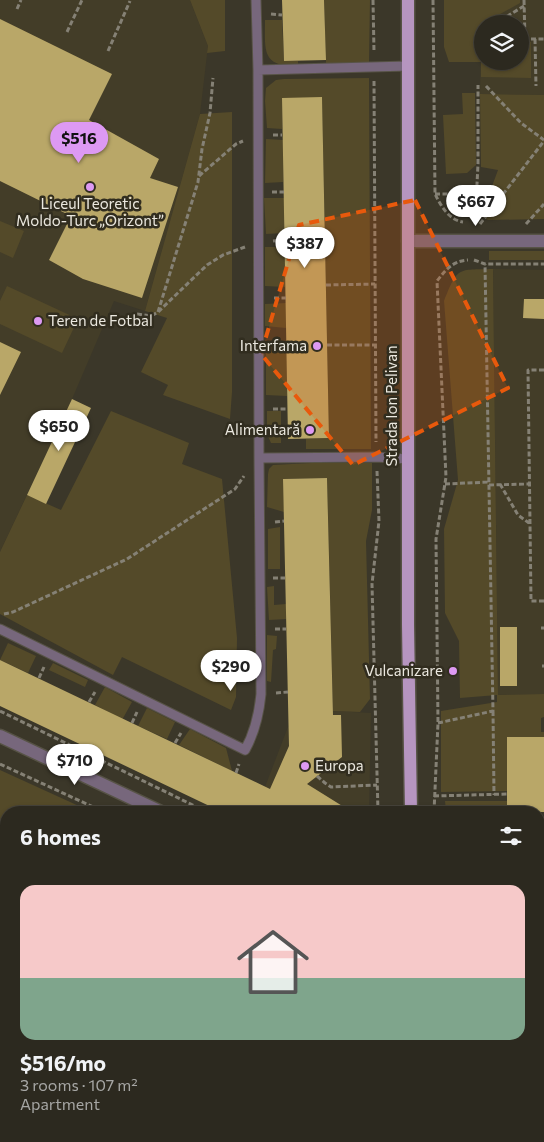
<!DOCTYPE html>
<html lang="en">
<head>
<meta charset="utf-8">
<style>
	:root { --surface:#2c291f; --page:#343128; --text:#f1f3f6; --muted:#a6a6a4; --line:#48453d; --accent:#dd99f3 }
	body { margin:0; font-family:Commissioner,sans-serif; background:var(--page); color:var(--text); height:100vh; display:flex; flex-direction:column; font-size:19px; white-space:nowrap }
	* { box-sizing:border-box; margin:0 }
	p { font-size:16px; color:var(--muted) }
	.icon { flex:none; width:28px; height:28px; fill:none; stroke:currentColor; stroke-width:2; stroke-linecap:round; stroke-linejoin:round }
	.map { position:relative; flex:1; overflow:hidden }
	.panel { position:absolute; left:0px; top:806px; width:545px; height:336px; display:flex; flex-direction:column; background:var(--surface); border-radius:20px 20px 0 0; box-shadow:0 1px 4px #0004,0 0 0 1px var(--line) }
	.panel>* { flex:none }
	.fabs { position:absolute; left:474px; top:15px; display:grid; gap:10px }
	.fabs a { display:grid; place-items:center; width:55px; height:55px; border-radius:50%; background:var(--surface); box-shadow:0 1px 4px #0004,0 0 0 1px var(--line); font-size:25px }
	.price { position:absolute; translate:-50% -42px; padding:0 11px; border-radius:18px; background:#fff; color:#222; font-size:16px; line-height:32px; filter:drop-shadow(0 1px 2px #0008) }
	.price::after { content:''; position:absolute; left:50%; top:30px; width:15px; height:11px; margin-left:-8px; background:inherit; clip-path:polygon(0 0,100% 0,50% 100%) }
	.price.active { background:var(--accent); color:#111 }
	ul { padding:0; list-style:none }
	li { display:grid; align-content:center; gap:10px; height:265px; padding:0 20px }
	li+li { border-top:1px solid var(--line) }
	li span { display:grid; place-items:center; height:155px; border-radius:15px; color:#555 }
	li>.icon { margin-inline-start:auto }
	span .icon { width:90px; height:90px; fill:#fffc; stroke-width:1 }
	li b { font-size:21px }
	h2 { display:flex; justify-content:space-between; align-items:center; height:60px; padding:0 20px; font-size:21px }
	.map>svg:first-child { display:block }
	.built { fill:#433d28; fill-rule:evenodd }
	.green { fill:#544a29 }
	.building { fill:#b9a768 }
	.lines { fill:none; stroke-linecap:round; stroke-linejoin:round }
	.service-casing { stroke:#575346; stroke-width:11 }
	.minor-casing { stroke:#575346; stroke-width:15 }
	.primary-casing { stroke:#575346; stroke-width:15 }
	.path { stroke:#858175; stroke-width:3; stroke-dasharray:5 2.5; stroke-linecap:butt }
	.service { stroke:#77677c; stroke-width:9 }
	.minor { stroke:#77677c; stroke-width:12 }
	.primary { stroke:#b695c0; stroke-width:12 }
	.marked { fill:#e8590c; fill-opacity:0.2; stroke:#e8590c; stroke-width:4; stroke-dasharray:10 6; stroke-linejoin:round }
	.poi-dot { fill:#dd99f3; stroke:#312d1f; stroke-width:2 }
	.labels { text-anchor:middle; stroke-width:5; stroke-linejoin:round; paint-order:stroke }
	.poi-label { font-size:15px; fill:#ebe8df; stroke:#312d1f; text-anchor:end }
	.street-label { font-size:15px; fill:#ebe8df; stroke:#312d1f }
</style>
</head>
<body>
<div class="map">
<svg width="544" height="1142" viewBox="0 0 544 1142">
	<rect width="100%" height="100%" fill="#3b3729"/>
	<path class="built" d="M0,0H190L208,46L200,114L145,311L114,301L72,399L0,552Z
		M482,0H544V95L480,94ZM482,24H520V61H482Z
		M493,269L544,270V694L498,695Z
		M333,711L371,713L369,812H253L265,787L288,727L333,726Z"/>
	<path class="green" d="M190,0H225V51L207,53L208,46Z
		M324,0H370L369,63L326,64Z
		M444,0H520V3L482,24L481,41L482,42V61H520V42H531V78L481,77V62H449L444,47Z
		M265,20H282L284,61H298V66C261,67 265,50 265,20Z
		M369,78L371,449H306V439L329,438L322,98H282V129L267,128L265,101L266,88L276,80L284,79Z
		M462,93H475L476,165L467,173L446,174L443,115L463,114Z
		M480,94L544,95V219L488,220L481,216L498,170L481,167Z
		M232,112V392L230,419L163,395L168,385L141,372L167,318L145,311L200,114Z
		M266,139L283,140V182L265,183Z
		M264,198H284V233L266,234Z
		M0,221L24,231L13,258L0,252Z
		M265,247H285V287L265,286Z
		M489,251H544V260H489Z
		M493,269L498,695L544,694V717L541,718V732H544V737L507,791L441,792V711L497,702V695L460,698L459,641L445,613L444,529L458,480L444,301C458,266 457,270 493,269Z
		M7,286L78,319L62,353L0,324V301Z
		M286,303V328L265,326V304Z
		M266,350H287V396L266,395Z
		M111,411L189,443L182,464L222,479L237,638L236,697L231,710L122,657L113,675L0,614V552L27,495L61,510Z
		M267,411H281V443H271L267,434Z
		M311,463H372V510L366,541L370,699L360,712L333,711L327,478L283,479L284,512L267,507L268,474L269,469L273,465Z
		M280,527V569H268V529Z
		M274,586V605L286,604V619L269,620L267,587Z
		M267,635L277,636L276,649L273,650L271,682L267,681Z
		M8,643L36,656L28,673L0,660Z
		M53,663L88,680L85,687L49,670Z
		M105,687L132,702L122,720L95,705Z
		M147,708L175,722L167,739L138,726Z
		M190,729L226,748L232,771L179,745Z
		M0,770L92,812H6V838L0,835Z
		M445,801H507V812L446,811Z
		M0,933L6,936V1120L0,1121Z
		M322,1136H432V1142H322Z"/>
	<path class="building" d="M282,0H324L326,60L284,61Z
		M0,19L112,74L89,120L159,159L150,178L178,187L142,298L83,279L49,260L71,216L0,181Z
		M322,97L329,438L288,439L282,98Z
		M524,299H544V319L523,318Z
		M0,342L21,352L0,395Z
		M72,399L91,408L46,504L27,495Z
		M327,478L333,715H341L342,757L307,784L352,812H222L0,706V660L270,789L289,746L283,479Z
		M500,627H517V686H500Z
		M507,737H544V812H507Z"/>
	<g class="lines">
		<defs>
			<path id="service" d="M258,70L408,66
				M259,458L376,457L408,459
				M0,629L245,750C255,732 259,715 261,694L259,458L258,70L256,0
				M0,926L6,929
				M317,1136V1142"/>
			<path id="minor" d="M408,241H544
				M0,736L161,812
				M539,955H544"/>
			<path id="primary" d="M408,0V625L411,812
				M457,1136V1142"/>
		</defs>
		<use href="#service" class="service-casing"/>
		<use href="#minor" class="minor-casing"/>
		<use href="#primary" class="primary-casing"/>
		<path class="path" d="M373,0L374,52
			M433,0L435,194C441,206 449,220 463,222
			M524,0L525,39H544
			M17,9L21,0
			M271,14L282,15
			M494,24L524,6
			M481,31L482,30
			M67,32L82,0
			M481,39H482
			M520,39H525
			M535,39L536,86
			M108,51L130,1
			M374,81L376,442
			M486,86L521,123L544,140
			M273,135H282
			M199,176L236,144L243,141
			M272,192H284
			M435,194H477
			M475,224L478,164V85
			M480,224L544,141
			M526,224L544,204
			M273,241L284,240
			M474,260L485,264H544
			M326,285L375,284
			M274,298H286
			M158,312L198,182L202,149L210,113L213,78
			M137,314L151,316L158,312L207,265L223,255L245,247
			M272,344H286
			M327,345H375
			M544,370H528L531,601H544
			M273,409H288
			M377,471L379,521L372,584L378,812
			M445,484L489,482
			M500,484L518,515L529,523
			M489,485L529,484
			M275,522L284,521
			M273,578H285
			M4,614L13,612L127,559L235,489L244,476
			M541,628H544
			M275,629H286
			M542,666H544
			M39,678L44,667
			M276,693L288,692
			M89,702L95,692
			M0,711L207,812
			M493,711L494,795
			M132,723L137,712
			M438,723L493,711L485,264
			M175,743L181,733
			M0,764L104,812
			M236,773L239,764
			M317,776L325,783L331,787L377,785
			M434,796L507,794
			M434,812L438,723L436,539L446,477L437,281C446,269 453,261 468,260
			M539,922H544
			M479,1136V1142
			M490,1136V1142
			M37,1139V1136"/>
		<use href="#service" class="service"/>
		<use href="#minor" class="minor"/>
		<use href="#primary" class="primary"/>
	</g>
	<path class="marked" d="M415,200L508,388L353,465L261,354L299,225Z"/>
	<g class="poi-dot">
		<circle cx="90" cy="187" r="5"/>
		<circle cx="38" cy="321" r="5"/>
		<circle cx="317" cy="346" r="5"/>
		<circle cx="310" cy="430" r="5"/>
		<circle cx="453" cy="671" r="5"/>
		<circle cx="305" cy="766" r="5"/>
	</g>
	<g class="labels">
		<g class="poi-label">
			<text x="90" y="209" text-anchor="middle">Liceul Teoretic<tspan x="90" dy="17">Moldo-Turc „Orizont”</tspan></text>
			<text x="48" y="326" text-anchor="start">Teren de Fotbal</text>
			<text x="307" y="351">Interfama</text>
			<text x="300" y="435">Alimentară</text>
			<text x="443" y="676">Vulcanizare</text>
			<text x="315" y="771" text-anchor="start">Europa</text>
		</g>
		<g class="street-label">
			<text transform="translate(392 406) rotate(-90)" y="5">Strada Ion Pelivan</text>
		</g>
	</g>
</svg>
<div class="fabs">
<a><svg class="icon" aria-label="layers" viewBox="0 0 24 24"><path d="M12 4l9 5-9 5-9-5zM3 14l9 5 9-5"/></svg></a>
</div>
<b class="price active" style="left:79px;top:164px">$516</b>
<b class="price" style="left:476px;top:227px">$667</b>
<b class="price" style="left:305px;top:269px">$387</b>
<b class="price" style="left:59px;top:452px">$650</b>
<b class="price" style="left:231px;top:692px">$290</b>
<b class="price" style="left:75px;top:786px">$710</b>
<section class="panel">
<h2>6 homes<svg class="icon" aria-label="filters" viewBox="0 0 24 24"><path d="M4 7h16M4 17h16"/><circle cx="9" cy="7" r="2"/><circle cx="15" cy="17" r="2"/></svg></h2>
<ul>
<li><span style="background:linear-gradient(#f6c9c9 60%,#7fa58c 0)"><svg class="icon" aria-label="home" viewBox="0 0 24 24"><path d="M3 11l9-7 9 7M6 9v11h12V9"/></svg></span><div><b>$516/mo</b><p>3 rooms · 107 m²</p><p>Apartment</p></div></li>
</ul>
</section>
</div>
</body>
</html>
